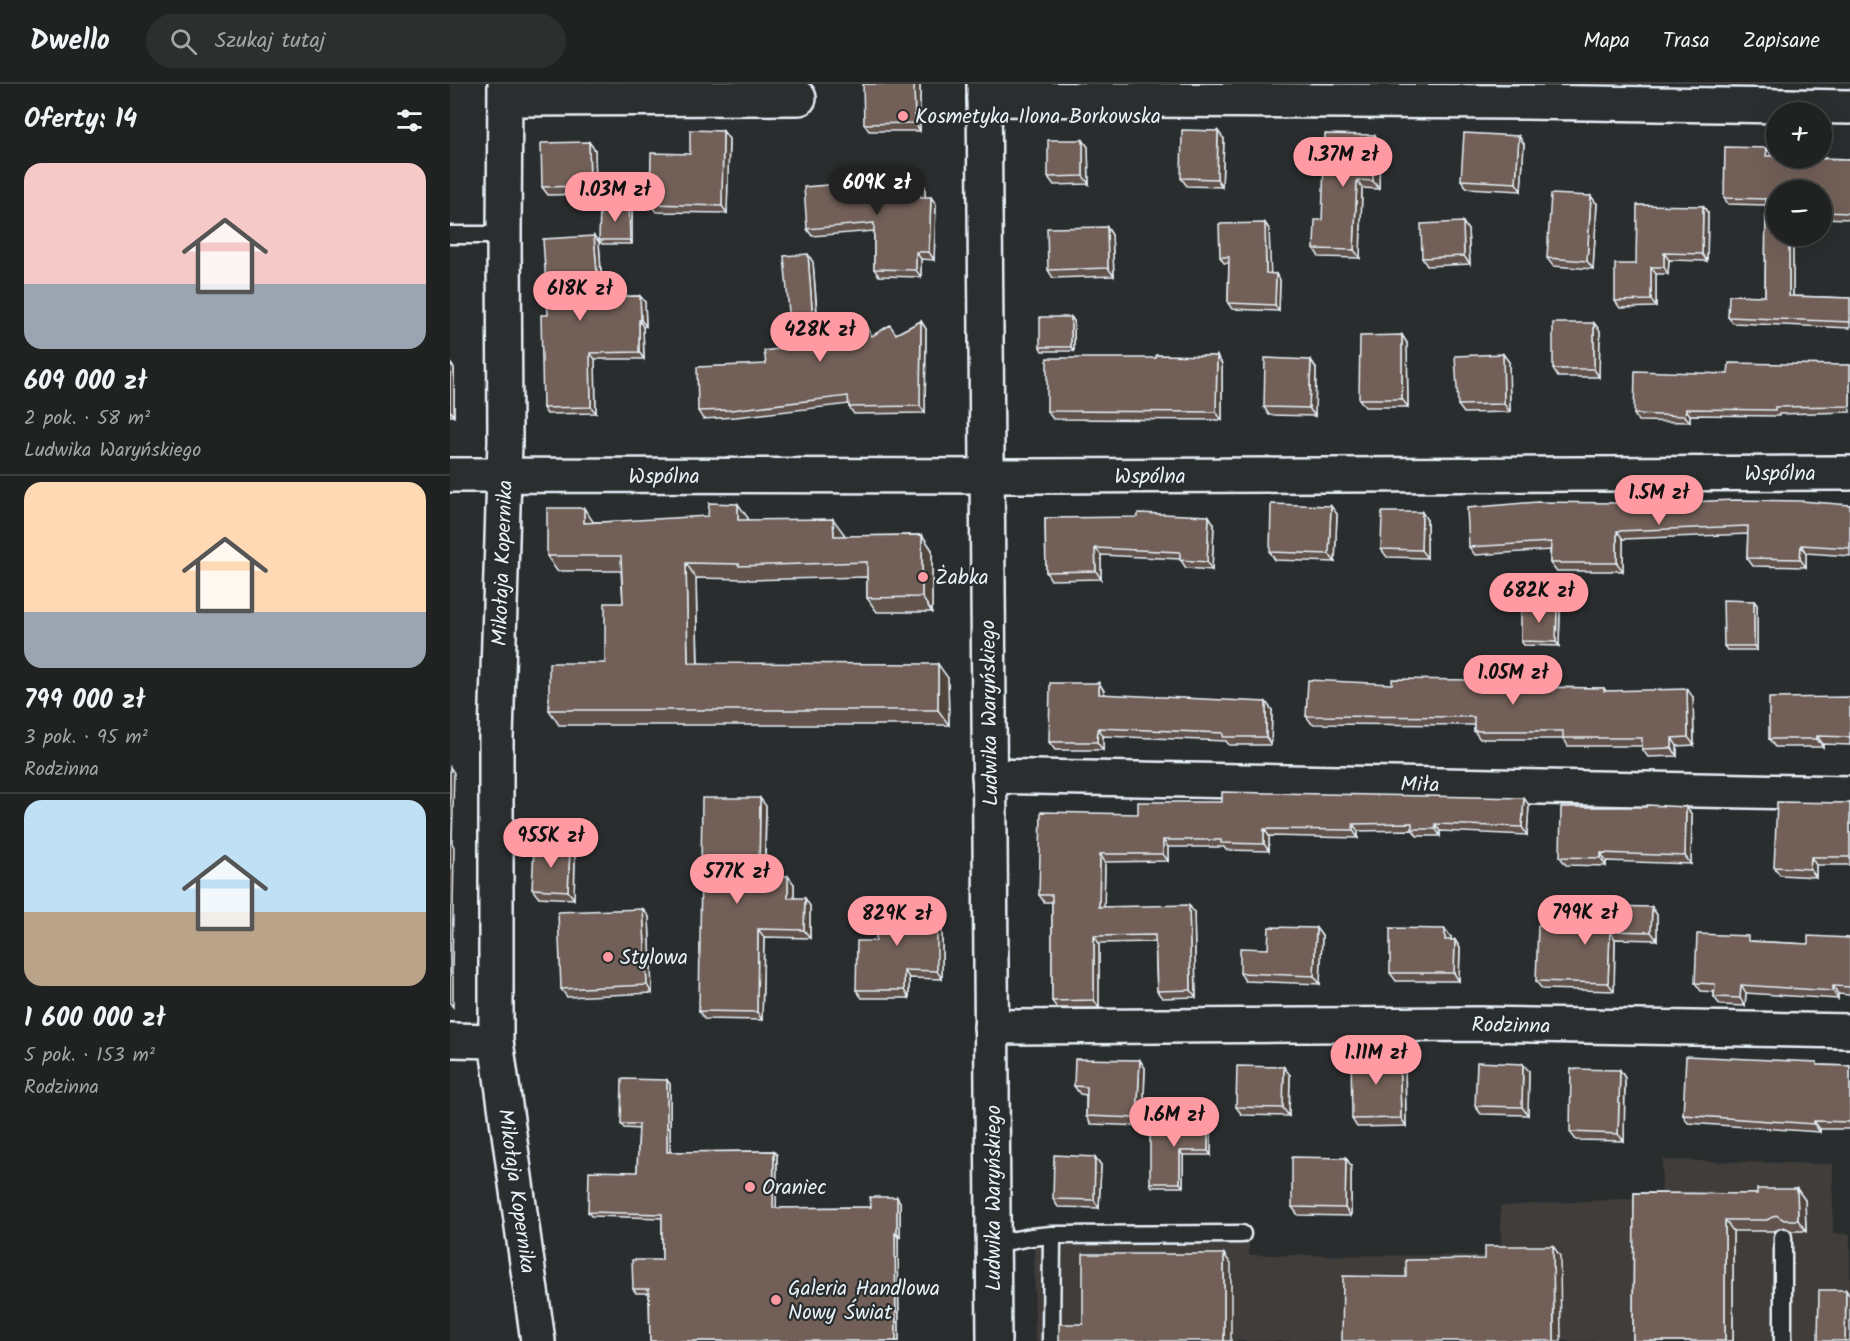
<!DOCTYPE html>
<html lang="pl">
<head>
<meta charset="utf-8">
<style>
	:root { --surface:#202222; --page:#2d2f2f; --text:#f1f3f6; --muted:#a2a4a5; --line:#3d3f40; --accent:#ff9aa2 }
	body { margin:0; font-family:Kalam,sans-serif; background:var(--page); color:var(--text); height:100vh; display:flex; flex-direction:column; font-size:22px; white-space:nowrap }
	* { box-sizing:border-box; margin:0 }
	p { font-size:20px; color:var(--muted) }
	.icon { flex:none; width:33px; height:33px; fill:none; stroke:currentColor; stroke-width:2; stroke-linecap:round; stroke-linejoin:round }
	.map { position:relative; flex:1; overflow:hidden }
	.drawer { display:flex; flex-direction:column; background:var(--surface); width:450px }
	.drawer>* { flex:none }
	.tools { position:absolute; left:1316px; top:18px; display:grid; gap:12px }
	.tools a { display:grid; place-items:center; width:66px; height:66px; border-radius:50%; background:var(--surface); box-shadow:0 6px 24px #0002,0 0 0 2px var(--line); font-size:30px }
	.price { position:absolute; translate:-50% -51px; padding:0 14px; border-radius:21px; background:var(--accent); color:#111; font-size:20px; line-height:39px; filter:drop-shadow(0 2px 3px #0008) }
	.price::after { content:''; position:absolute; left:50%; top:36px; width:18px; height:14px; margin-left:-9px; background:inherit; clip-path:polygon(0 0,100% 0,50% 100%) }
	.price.active { background:#222; color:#fff }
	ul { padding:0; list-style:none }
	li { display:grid; align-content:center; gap:12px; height:318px; padding:0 24px }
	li+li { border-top:2px solid var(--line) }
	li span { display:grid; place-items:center; height:186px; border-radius:18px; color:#555 }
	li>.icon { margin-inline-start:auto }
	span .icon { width:108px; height:108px; fill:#fffc; stroke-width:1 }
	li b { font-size:26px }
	h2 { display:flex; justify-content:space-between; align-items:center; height:72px; padding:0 24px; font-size:26px }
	header { display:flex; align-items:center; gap:36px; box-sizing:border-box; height:84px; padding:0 30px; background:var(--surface); border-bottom:2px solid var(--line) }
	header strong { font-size:28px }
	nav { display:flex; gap:33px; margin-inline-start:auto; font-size:21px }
	.search { width:420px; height:54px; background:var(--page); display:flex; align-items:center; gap:15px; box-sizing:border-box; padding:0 21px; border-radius:33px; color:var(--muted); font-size:22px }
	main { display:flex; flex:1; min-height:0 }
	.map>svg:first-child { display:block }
	.built { fill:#403d3b }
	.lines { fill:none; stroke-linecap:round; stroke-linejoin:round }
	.lane-casing { stroke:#e8f1f8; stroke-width:21 }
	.street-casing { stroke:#e8f1f8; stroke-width:38 }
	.secondary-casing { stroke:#e8f1f8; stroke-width:38 }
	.lane { stroke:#2a2d2e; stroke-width:16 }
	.street { stroke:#2a2d2e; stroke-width:33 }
	.secondary { stroke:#2a2d2e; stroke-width:33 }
	.wall { fill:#62534d; stroke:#e8f1f8; stroke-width:1.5 }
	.shaded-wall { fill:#50443e; stroke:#e8f1f8; stroke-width:1.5 }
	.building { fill:#726159; stroke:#e8f1f8; stroke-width:1.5 }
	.poi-dot { fill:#ff9aa2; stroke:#2a2d2e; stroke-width:2 }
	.labels { text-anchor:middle; stroke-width:4.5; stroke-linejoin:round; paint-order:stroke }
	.poi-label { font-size:21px; fill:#e8f1f8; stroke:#2a2d2e; text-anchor:start }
	.street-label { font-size:21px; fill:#e8f1f8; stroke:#2a2d2e }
</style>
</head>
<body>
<header>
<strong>Dwello</strong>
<div class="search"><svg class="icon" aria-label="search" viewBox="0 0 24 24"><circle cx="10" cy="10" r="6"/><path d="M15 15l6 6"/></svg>Szukaj tutaj</div>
<nav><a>Mapa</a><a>Trasa</a><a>Zapisane</a></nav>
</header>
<main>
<section class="drawer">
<h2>Oferty: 14<svg class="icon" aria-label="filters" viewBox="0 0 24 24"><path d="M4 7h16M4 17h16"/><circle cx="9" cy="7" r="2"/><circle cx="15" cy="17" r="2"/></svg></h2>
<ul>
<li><span style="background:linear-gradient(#f6c9c9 65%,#9aa5b1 0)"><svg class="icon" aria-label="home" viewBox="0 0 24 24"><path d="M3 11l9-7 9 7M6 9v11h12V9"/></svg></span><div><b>609 000 zł</b><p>2 pok. · 58 m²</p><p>Ludwika Waryńskiego</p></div></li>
<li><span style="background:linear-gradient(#ffd9b3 70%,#9aa5b1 0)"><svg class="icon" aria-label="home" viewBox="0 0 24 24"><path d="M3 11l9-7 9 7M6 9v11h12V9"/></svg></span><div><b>799 000 zł</b><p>3 pok. · 95 m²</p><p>Rodzinna</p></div></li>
<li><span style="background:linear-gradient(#bfe0f5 60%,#b9a48a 0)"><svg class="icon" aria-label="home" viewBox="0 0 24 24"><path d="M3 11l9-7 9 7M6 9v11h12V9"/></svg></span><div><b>1 600 000 zł</b><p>5 pok. · 153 m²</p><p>Rodzinna</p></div></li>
</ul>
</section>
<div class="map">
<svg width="1400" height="1257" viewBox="0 0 1400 1257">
	<rect width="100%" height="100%" fill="#2a2d2e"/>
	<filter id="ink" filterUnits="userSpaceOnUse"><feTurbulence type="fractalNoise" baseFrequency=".0167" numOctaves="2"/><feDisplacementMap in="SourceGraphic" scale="12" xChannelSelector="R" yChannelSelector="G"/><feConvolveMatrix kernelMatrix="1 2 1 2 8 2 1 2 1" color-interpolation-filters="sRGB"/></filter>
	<g filter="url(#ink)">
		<path class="built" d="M1213,1076L1383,1080V1149L1400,1150V1257H585L584,1155L799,1156V1171L1052,1172L1050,1122L1211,1113Z"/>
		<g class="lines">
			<defs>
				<path id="lane" d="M0,151H54
					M1333,1153V1257
					M543,1160L581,1153L602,1151L792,1150
					M601,1257L602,1151"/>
				<path id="street" d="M55,0L54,151L55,357L46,654V957L88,1257
					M55,15L349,14
					M534,15L1074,18L1400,23
					M0,391L577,392L1400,389
					M539,692L1400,709
					M541,943L1028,940L1400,947
					M0,956L46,957"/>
				<path id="secondary" d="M534,0L544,1257"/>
			</defs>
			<use href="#lane" class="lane-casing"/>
			<use href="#street" class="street-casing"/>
			<use href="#secondary" class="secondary-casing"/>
			<use href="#lane" class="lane"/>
			<use href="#street" class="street"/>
			<use href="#secondary" class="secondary"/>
		</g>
		<path class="wall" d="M470,0V47H419L414,40Z
			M273,47L279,55L277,129L206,128L200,120L240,70Z
			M774,55L772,103L737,102L731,94Z
			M633,56L638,63L639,100L604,101L598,93Z
			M139,58L145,66L146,110L98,111L92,103Z
			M930,59L929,105L912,104L910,174L869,173L864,165L872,136Z
			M1074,60L1071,107L1017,104L1011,96Z
			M1317,64L1321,70V72L1400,75V135L1371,134V106H1326L1343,152V212L1400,214V244L1283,239L1278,233L1315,212L1316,121L1278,120L1274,114Z
			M475,102V113L486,120L484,176L471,175V193L429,192L424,185V147L362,152L357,145Z
			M1147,120L1143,185L1103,182L1097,174Z
			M179,121L182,125V160H152L149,156Z
			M1253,122L1258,129L1257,177L1219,176L1218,190H1206V223L1170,224L1165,217L1186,180Z
			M815,139L819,145L820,190H826L830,196L829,227L782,225L778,219L779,179H774L770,173Z
			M657,143L662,151L664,192L603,194L598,186Z
			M1018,146L1020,180L977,182L972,174Z
			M144,152L149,158L153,213L190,212L195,218L196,242L193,243L194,275H145L146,329L97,330L93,324L98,231Z
			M363,178L370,263L423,252L446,250L471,237L476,245L475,329L404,330L399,323V320L286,333L253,335L248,327L316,280L342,263Z
			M621,233L624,237V267H592L590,263Z
			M1144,239L1150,247L1149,293H1108L1103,285Z
			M952,251L957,259L958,323H915L909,315Z
			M1053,270L1059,278L1060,328L1014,329L1008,321Z
			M767,272L772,280V336L603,335L597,327L706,274Z
			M861,276L866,284L865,332L819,331L814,323Z
			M0,279L4,284V332H0Z
			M1400,281V328L1329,330V332L1240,331V338L1188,337L1184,330L1278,290Z
			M1168,419L1169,420L1400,421V472L1356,469V483L1303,482L1297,474L1298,450L1173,455V487H1106L1100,479V466L1025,471L1019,463Z
			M887,430L885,478L825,476L820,468Z
			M298,434V436L394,450V452L472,451L482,466V528H427L417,514V493L299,496L298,495L246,494L248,579L498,594L499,641H109L99,626L155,579L173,519L171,487H107L97,472L143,438Z
			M595,434L764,440L762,486L736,484L730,475L651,471V495L601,496L596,488Z
			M977,436V474L937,473L931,465Z
			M1304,517L1307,521V566H1277L1274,562Z
			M1107,523L1110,527L1109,562L1074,561L1071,557Z
			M1069,582L1074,589V603L1154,604L1156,607L1243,613L1244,661L1227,662V672L1198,673L1192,665V662H1118L1114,655H1030L1024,647V641L862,640L856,632L1024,596Z
			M649,599L654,607V611L822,626L821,661H779L776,657L653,652V666H605L599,658Z
			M1400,613V661L1373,660V663H1325L1319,655Z
			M1400,719V781H1366V793L1330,791L1324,783Z
			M1079,721L1077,751L990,747V752H967L963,746L908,747V754L819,752V767L776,766L774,763H718V777L655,778L654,823L744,828L746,913L712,914L707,907L705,858L649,859V924H607L602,917V818H594L589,811L688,730Z
			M316,722L315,792L344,800V814L360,822V854L314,853L312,936L254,935L249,927Z
			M1236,723L1242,731L1241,780L1156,777V782L1116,781L1110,773Z
			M125,773L124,815L88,813L82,805Z
			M483,821L488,829V837L492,843V895L459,894V914H412L406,906L426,857Z
			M1202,823L1207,831V856L1165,855L1164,907L1092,905L1086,897L1152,843Z
			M199,833L202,909L117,913L111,905Z
			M866,844L872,852L870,900L795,897L790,889L818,865Z
			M1001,853V856H1005L1010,864L1009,897H946L940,889Z
			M1400,854V911L1388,910V915L1296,909L1295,922L1270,921L1264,913V908L1251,907L1245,899L1301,857L1358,860Z
			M949,969L955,977L956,1042L907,1043L902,1035Z
			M1369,981L1400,982V1045H1370V1048L1238,1039L1233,1031Z
			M695,984L693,1042L641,1040L636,1032V1011L630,1010L624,1002Z
			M1170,986L1175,994L1174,1057L1126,1056L1120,1048Z
			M1079,987L1078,1031L1031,1030L1025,1022Z
			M840,991L839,1032L792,1031L786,1023Z
			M217,996L220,1000V1068L324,1067L327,1071L326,1124L421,1123L450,1118V1153H448L449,1257H200L199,1209H186L183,1205L212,1176V1134L141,1132L138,1128L187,1088L189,1045L174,1044L171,1040Z
			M758,1039L761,1043V1071H733V1103H702L700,1099Z
			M645,1073L651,1081L649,1124L608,1123L603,1115Z
			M896,1074L901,1082V1132L848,1131L842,1123Z
			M1347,1105L1355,1116L1356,1147H1342L1334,1143L1324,1147H1283V1257H1183L1184,1109L1307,1110Z"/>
		<path class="shaded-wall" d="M464,0H470V47L465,39Z
			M273,47L279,55L277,129L272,122Z
			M768,47L774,55L772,103L767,95Z
			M925,51L930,59L929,105L923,97Z
			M1069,52L1074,60L1071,107L1066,99Z
			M633,56L638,63L639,100L633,92Z
			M139,58L145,66L146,110L140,102Z
			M1317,64L1321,70V78L1316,72Z
			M470,95L475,102V120L470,113Z
			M907,96L912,104L910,174L904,166Z
			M1141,112L1147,120L1143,185L1137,177Z
			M481,113L486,120L484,176L479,168Z
			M179,121L182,125V160L180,156Z
			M1253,122L1258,129L1257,177L1252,170Z
			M1013,138L1018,146L1020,180L1014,172Z
			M815,139L819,145L821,195L816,189Z
			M657,143L662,151L664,192L658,184Z
			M144,152L149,158L153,220L149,213Z
			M1339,152H1343V219L1339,212Z
			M466,168L471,175V193L466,186Z
			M1214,169L1219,176L1218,190L1214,183Z
			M358,170L363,178L370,273L365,265Z
			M1201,183L1206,190V223L1201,216Z
			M826,190L830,196L829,227L825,221Z
			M190,212L195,218L196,242L191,236Z
			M621,233L624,237V267L621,263Z
			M189,236L193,243L194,275L189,268Z
			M471,237L476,245L475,329L470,322Z
			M1144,239L1150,247L1149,293L1144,285Z
			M952,251L957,259L958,323L952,315Z
			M140,269L145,275L146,329L141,323Z
			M1053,270L1059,278L1060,328L1054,320Z
			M767,272L772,280V336L766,328Z
			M861,276L866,284L865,332L859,324Z
			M0,279L4,284V332L0,326Z
			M1236,325L1240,331V338L1235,332Z
			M288,420L298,434V451L288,436Z
			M881,422L887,430L885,478L879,470Z
			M134,424L144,439H134Z
			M972,428L977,436V474L971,466Z
			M759,432L764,440L762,486L757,478Z
			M383,435L394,450V467L384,452Z
			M1167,447L1173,455V487L1167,479Z
			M472,451L482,466V528L472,513Z
			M1351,461L1356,469V483L1350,475Z
			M645,464L651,471V495L646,487Z
			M236,479L246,494L248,594L238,579Z
			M1304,517L1307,521V566L1304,562Z
			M1107,523L1110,527L1109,562L1106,558Z
			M488,580L498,594L499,641L488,626Z
			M1069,582L1074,589V611L1068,603Z
			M649,599L654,607V618L649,610Z
			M1237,605L1243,613L1244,661L1238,653Z
			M816,618L822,626L821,661L816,653Z
			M648,644L653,652V666L647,658Z
			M1367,652L1373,660V663L1367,655Z
			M1222,654L1227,662V672L1222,664Z
			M0,683L4,689L2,759L4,763L2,890L3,893V923L0,919Z
			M310,714L316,722L314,800L309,792Z
			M1074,714L1079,721L1077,751L1072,743Z
			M1236,723L1242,731L1241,780L1235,772Z
			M903,740L908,747V754L903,746Z
			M985,740L990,747V752L986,745Z
			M814,745L819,752V767L814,760Z
			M713,756L718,763V777L713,770Z
			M120,765L125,773L124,815L118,807Z
			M1151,769L1156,777V782L1151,774Z
			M650,770L655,778L654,830L649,823Z
			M1361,773L1366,781V793L1360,785Z
			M338,792L344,800V822L338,814Z
			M355,814L360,822V854L354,846Z
			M483,821L488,829V837L492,843V895L487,887L482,835Z
			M739,821L744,828L746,913L741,906Z
			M1202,823L1207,831V856L1201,848Z
			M193,825L199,833L202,909L197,901Z
			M866,844L872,852L870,900L864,892Z
			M308,845L314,853L312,936L307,928Z
			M995,845L1001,853V864L995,856Z
			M1160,847L1165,855L1164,907L1158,899Z
			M644,852L649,859V924L644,916Z
			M1005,856L1010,864L1009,897L1004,889Z
			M454,886L459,894V914L454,906Z
			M1291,901L1296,909L1295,922L1290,914Z
			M1383,902L1388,910V915L1383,907Z
			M949,969L955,977L956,1042L951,1034Z
			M690,976L695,984L693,1042L687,1034Z
			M1073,980L1079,987L1078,1031L1072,1023Z
			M834,983L840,991L839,1032L833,1024Z
			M1170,986L1175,994L1174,1057L1168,1050Z
			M217,996L220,1000V1072L217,1068Z
			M1364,1037L1370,1045V1048L1364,1040Z
			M758,1039L761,1043V1071L758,1067Z
			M324,1067L327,1071L326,1128L323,1124Z
			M730,1067L733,1071V1103L730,1099Z
			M645,1073L651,1081L649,1124L644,1116Z
			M896,1074L901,1082V1132L895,1124Z
			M1347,1105L1355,1116L1356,1147L1348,1136Z
			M447,1113L450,1118V1153L447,1149Z
			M1275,1136L1283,1147V1257H1275Z
			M445,1149L448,1153L449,1257H446Z
			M1103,1162L1110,1172L1111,1257H1104Z
			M774,1170L781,1180V1257H774Z
			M1396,1206L1400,1212V1257H1395Z"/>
		<path class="building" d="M413,0H464L465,39L414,40Z
			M240,46L273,47L272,122L200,120L201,69L240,70Z
			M732,46L768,47L767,95L731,94Z
			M1014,49L1069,52L1066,99L1011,96Z
			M875,50L925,51L923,97L907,96L904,166L864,165L865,136H872Z
			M598,56H633V92L598,93Z
			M139,58L140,102L92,103L91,59Z
			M1275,63L1317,64L1316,72H1326V74L1400,75V129L1371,128V106H1326V152H1339V212L1400,214V238L1278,233L1279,211L1315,212L1316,115L1274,114Z
			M425,94L470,95V113H481L479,168H466V186L424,185V139L357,145L354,103L425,97Z
			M1101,110L1141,112L1137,177L1097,174Z
			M179,121L180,156H149L150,122Z
			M1187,121L1253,122L1252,170L1214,169V183H1201V216L1165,217V180H1186Z
			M1013,138L1014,172L972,174L971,140Z
			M815,139L816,189L826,190L825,221L778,219L779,173H770L769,140Z
			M657,143L658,184L598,186L597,144Z
			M144,152L149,213L190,212L191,236H189V268L140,269L141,323L93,324L91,231H98L93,155Z
			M358,170L365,265L414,238L422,252L440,241L446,250L471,237L470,322L399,323L398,312L281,326L248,327L247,283L316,280L314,267L342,263L334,172Z
			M590,233H621V263H590Z
			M1103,239H1144V285H1103Z
			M952,251V315H909L910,252Z
			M1053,270L1054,320L1008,321L1005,272Z
			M706,271L767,272L766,328L597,327V274H706Z
			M815,274L861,276L859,324L814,323Z
			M1279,279L1400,281V322L1325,323V326L1236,325L1235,332L1184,330L1185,287L1278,290Z
			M1284,416L1351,417L1400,421V464L1351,461L1350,475L1297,474L1298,442L1167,447V479H1100L1101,458L1019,463L1017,424L1087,418L1168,419V421Z
			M259,419L288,420V436L383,435L384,452L472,451V513L417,514V478L289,482V480L236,479L238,579L488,580V626H99V579H155V519H173L171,472H97V424H134V439L258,432Z
			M821,420L881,422L879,470L820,468Z
			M932,428H972L971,466L931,465Z
			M688,429L759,432L757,478L730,476V468L645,464L646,487L596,488L595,434L688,433Z
			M1273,516L1304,517V562H1274Z
			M1071,523H1107L1106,558L1071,557Z
			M1024,581L1069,582L1068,603L1154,604V607L1237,605L1238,653L1222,654V664L1192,665V654H1113V647H1024V633L856,632L858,596L942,600V595L1024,596Z
			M600,599H649V610L816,618V653H773V649L648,644L647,658H599Z
			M1400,613V653L1367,652V655H1319V614Z
			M772,708L1074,714L1072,743L985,740L986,745H962V739L903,740V746L814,745V760L771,759V756H713V770H650L649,823L739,821L741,906L707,907L705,851L644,852V916L602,917V811H589L591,728L688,730V718H772Z
			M252,714H310L309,792H338V814H355L354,846L308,845L307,928L249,927Z
			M1327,718L1400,719V773H1361L1360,785L1324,783Z
			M1197,721L1236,723L1235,772L1151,769V774L1110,773L1111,723H1196Z
			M84,764L120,765L118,807L82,805Z
			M426,821H483L482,835H487V887L454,886V906H406L407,857H426Z
			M1153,822L1202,823L1201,848L1160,847L1158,899L1086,897L1088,841L1152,843Z
			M193,825L197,901L111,905L108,828Z
			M819,843L866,844L864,892L790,889V864L818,865Z
			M940,844L995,845V856H1005L1004,889H940Z
			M1247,850L1298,852V857L1358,860V852L1400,854V903L1383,902V907L1291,901L1290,914L1264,913L1265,900L1245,899Z
			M949,969L951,1034L902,1035L901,970Z
			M1236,972L1367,978V981L1400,982V1038L1364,1037V1040L1233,1031Z
			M625,975L690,976L687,1034L636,1032L637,1003L624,1002Z
			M1027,978L1073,980L1072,1023L1025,1022Z
			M787,982L834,983L833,1024L786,1023Z
			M1121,985L1170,986L1168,1050L1120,1048Z
			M172,995L217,996V1068L324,1067L323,1124L421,1123L420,1113H447V1149H445L446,1257H200L199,1205H183L182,1176H212V1130L138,1128L139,1087L187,1088L189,1040H171Z
			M700,1038L758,1039V1067H730V1099H700Z
			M604,1071L645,1073L644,1116L603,1115Z
			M842,1073L896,1074L895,1124L842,1123Z
			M1307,1105H1347L1348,1136H1334L1326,1131L1317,1136H1275V1257H1183L1184,1109L1307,1110Z
			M1035,1162H1103L1104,1257H892L893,1192L956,1193V1176L1035,1175Z
			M633,1170H774V1257H609V1240H633Z
			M1369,1206H1396L1395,1257H1368Z"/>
	</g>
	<g class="poi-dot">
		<circle cx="453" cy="32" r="6"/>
		<circle cx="473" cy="493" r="6"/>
		<circle cx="158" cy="873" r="6"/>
		<circle cx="300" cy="1103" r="6"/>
		<circle cx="326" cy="1216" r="6"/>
	</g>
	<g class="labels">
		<g class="poi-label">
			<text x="465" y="39">Kosmetyka Ilona Borkowska</text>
			<text x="485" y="500">Żabka</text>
			<text x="170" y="880">Stylowa</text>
			<text x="312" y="1110">Oraniec</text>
			<text x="338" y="1211">Galeria Handlowa<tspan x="338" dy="24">Nowy Świat</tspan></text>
		</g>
		<g class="street-label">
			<text x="1330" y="396">Wspólna</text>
			<text x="214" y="399">Wspólna</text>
			<text x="700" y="399">Wspólna</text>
			<text transform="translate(52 479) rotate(-88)" y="7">Mikołaja Kopernika</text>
			<text transform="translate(539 629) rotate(-91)" y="7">Ludwika Waryńskiego</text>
			<text transform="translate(970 700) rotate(1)" y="7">Miła</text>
			<text transform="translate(1061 941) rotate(1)" y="7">Rodzinna</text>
			<text transform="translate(67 1107) rotate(82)" y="7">Mikołaja Kopernika</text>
			<text transform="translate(543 1114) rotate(-90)" y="7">Ludwika Waryńskiego</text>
		</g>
	</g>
</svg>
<div class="tools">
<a>+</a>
<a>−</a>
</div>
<b class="price" style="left:893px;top:104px">1.37M zł</b>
<b class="price active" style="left:427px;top:132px">609K zł</b>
<b class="price" style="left:165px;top:139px">1.03M zł</b>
<b class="price" style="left:130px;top:238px">618K zł</b>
<b class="price" style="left:370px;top:279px">428K zł</b>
<b class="price" style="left:1209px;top:442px">1.5M zł</b>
<b class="price" style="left:1089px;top:540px">682K zł</b>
<b class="price" style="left:1063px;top:622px">1.05M zł</b>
<b class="price" style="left:101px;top:785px">955K zł</b>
<b class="price" style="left:287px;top:821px">577K zł</b>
<b class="price" style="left:1135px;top:862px">799K zł</b>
<b class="price" style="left:447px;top:863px">829K zł</b>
<b class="price" style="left:926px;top:1002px">1.11M zł</b>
<b class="price" style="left:724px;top:1064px">1.6M zł</b>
</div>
</main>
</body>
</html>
